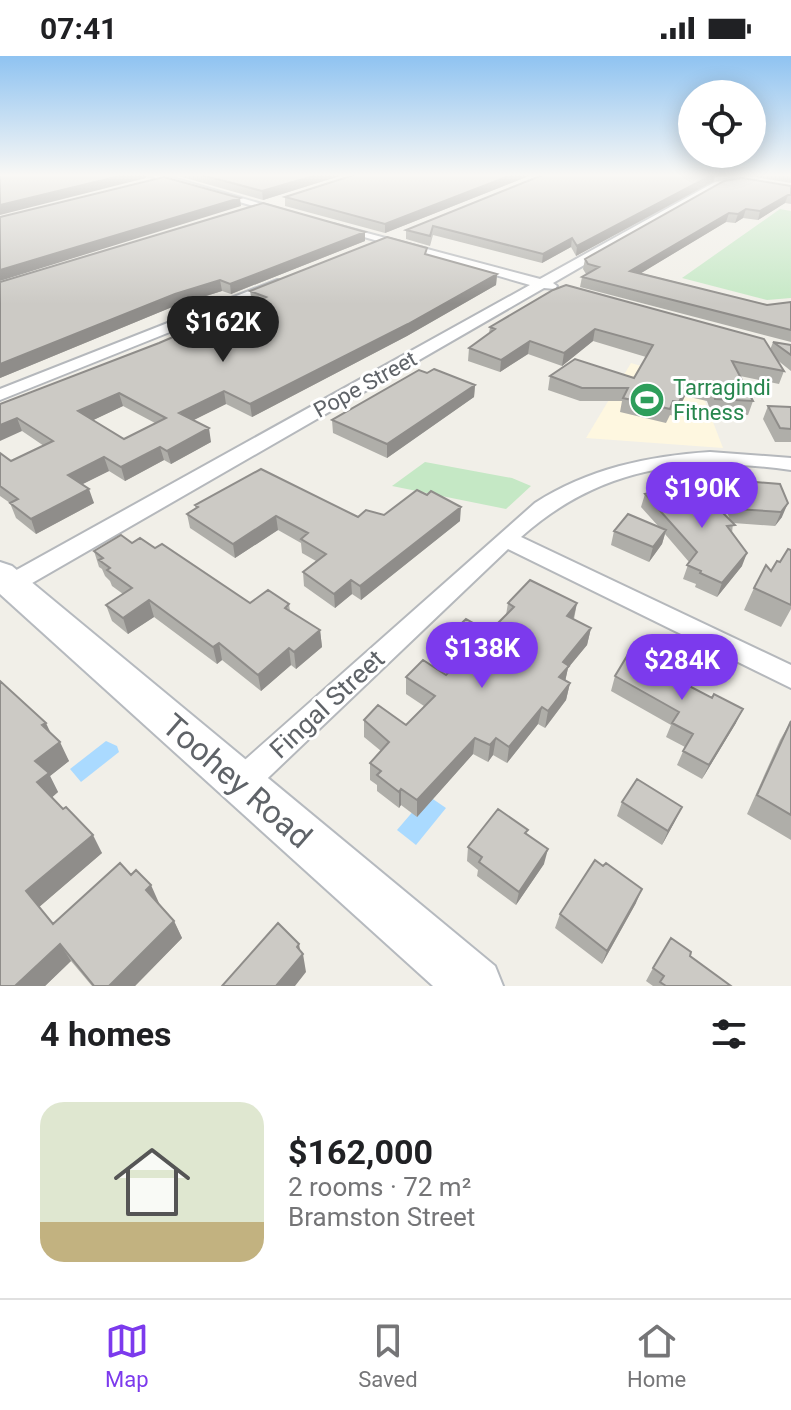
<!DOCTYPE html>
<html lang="en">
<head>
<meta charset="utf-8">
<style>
	:root { --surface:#fff; --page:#f2f2f2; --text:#202124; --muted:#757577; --line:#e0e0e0; --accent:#7c3aed }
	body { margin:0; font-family:Roboto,sans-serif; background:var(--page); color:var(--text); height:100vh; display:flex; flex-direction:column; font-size:30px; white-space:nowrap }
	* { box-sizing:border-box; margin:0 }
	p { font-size:26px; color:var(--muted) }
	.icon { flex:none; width:44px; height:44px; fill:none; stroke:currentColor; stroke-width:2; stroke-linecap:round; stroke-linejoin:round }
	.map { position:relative; height:930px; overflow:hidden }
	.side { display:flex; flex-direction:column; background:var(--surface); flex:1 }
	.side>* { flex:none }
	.buttons { position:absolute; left:678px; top:24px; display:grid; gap:16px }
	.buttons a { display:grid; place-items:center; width:88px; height:88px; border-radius:50%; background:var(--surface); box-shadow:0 4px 20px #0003; font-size:40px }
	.price { position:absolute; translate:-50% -68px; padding:0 18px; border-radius:28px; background:var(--accent); color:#fff; font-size:26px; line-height:52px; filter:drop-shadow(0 2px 4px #0008) }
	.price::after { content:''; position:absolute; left:50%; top:48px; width:24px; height:18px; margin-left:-12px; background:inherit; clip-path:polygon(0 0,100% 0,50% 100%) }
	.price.active { background:#222; color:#fff }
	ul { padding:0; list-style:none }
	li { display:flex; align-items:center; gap:24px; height:200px; padding:0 40px }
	li span { display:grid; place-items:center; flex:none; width:224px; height:160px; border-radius:24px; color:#555 }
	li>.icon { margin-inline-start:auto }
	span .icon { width:96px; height:96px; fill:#fffc; stroke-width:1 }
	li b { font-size:34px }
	h2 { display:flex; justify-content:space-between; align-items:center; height:96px; padding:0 40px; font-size:34px }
	.status { display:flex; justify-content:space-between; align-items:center; height:56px; padding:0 40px; background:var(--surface); direction:ltr }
	.status svg { height:22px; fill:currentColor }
	.tabs { display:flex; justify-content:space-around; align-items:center; height:112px; border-top:2px solid var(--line); background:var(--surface); font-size:22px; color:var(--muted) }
	.tabs a { display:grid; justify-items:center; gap:4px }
	.tabs .active { color:var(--accent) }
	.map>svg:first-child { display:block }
	.commercial { fill:#fef7e0 }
	.green { fill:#c5e8c5 }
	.water { fill:#aadaff }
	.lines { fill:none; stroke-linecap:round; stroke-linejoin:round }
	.minor-casing { stroke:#b5b8bc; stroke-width:4 }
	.secondary-casing { stroke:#b6babf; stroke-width:4 }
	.minor { fill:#fff; fill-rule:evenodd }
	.secondary { fill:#fff; fill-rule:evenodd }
	.wall { fill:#afaea9; fill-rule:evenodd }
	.shaded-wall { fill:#8f8d8a }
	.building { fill:#cccac5; stroke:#8f8d8a; stroke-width:2; fill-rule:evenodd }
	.labels { text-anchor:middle; stroke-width:6; stroke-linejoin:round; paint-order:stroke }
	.far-street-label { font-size:22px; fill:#5f6368; stroke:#fff }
	.far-leisure-label { font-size:22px; fill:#27864d; stroke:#fff; text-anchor:start }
	.street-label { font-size:26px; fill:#5f6368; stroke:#fff }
	.near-street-label { font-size:32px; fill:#5f6368; stroke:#fff }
</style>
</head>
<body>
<div class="status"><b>07:41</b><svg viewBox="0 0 49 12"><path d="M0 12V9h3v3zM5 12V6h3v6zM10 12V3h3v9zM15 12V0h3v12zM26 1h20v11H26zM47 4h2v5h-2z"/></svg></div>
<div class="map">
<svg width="791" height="930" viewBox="0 0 791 930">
	<rect width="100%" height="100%" fill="#f1efe8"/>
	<path class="commercial" d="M631,307L698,327L723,392L586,382Z"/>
	<path class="green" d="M780,153L791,155V242L767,244L682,222Z
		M425,406L512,422L531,430L506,453L392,430Z"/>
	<path class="water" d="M106,685L117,690L119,696L81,726L70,713Z
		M427,739L446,752L416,789L397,774Z"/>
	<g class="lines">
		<defs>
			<path id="minor" d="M143,118H159L293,157L284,159Z
				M738,122L741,127L721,130L553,227L557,230L555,233L544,232L20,534L11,536L0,530L2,522L530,229L333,172V168L540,223L715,126Z
				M277,224L282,225V231L0,344V333Z
				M710,396L791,402V414C688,399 601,410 521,481L791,609V632L508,493L251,738L240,742L229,738L224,728L229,718L535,447C588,413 647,400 710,396Z"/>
			<path id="secondary" d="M0,506L12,510L495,910L503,930H433L0,538Z"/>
		</defs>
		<use href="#minor" class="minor-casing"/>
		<use href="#secondary" class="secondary-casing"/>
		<use href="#minor" class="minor"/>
		<use href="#secondary" class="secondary"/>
	</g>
	<path class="wall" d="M171,118H346L263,144Z
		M357,118H534L385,177L285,150V141Z
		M737,118H791V127Z
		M714,125L576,200L571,191L542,207L433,179L430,190L406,183V174Z
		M791,130V148L785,147L758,164L743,162L735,167L726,166L641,217L767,249L791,246V286L580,231L582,221L586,218L583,213L585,203Z
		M365,176V185L231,238L222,235L177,249L0,322V226Z
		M426,198L497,218L496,229L407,280L252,361L226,348L193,364L211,386L171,408L164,404L125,425L109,415L82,428L94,447L36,478L16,462L10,447L0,440V397L11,405L44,390L22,375L0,348L159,287L253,246H252L250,235ZM123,350L155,367L124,383L93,364Z
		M553,234L770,294L773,286L791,289V315L776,303L784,315L779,328L740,320L753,345L748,359L711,356L707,345L685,340L675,360L670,359L666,367L620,356L622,345H580L548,334L550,320L634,322L646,301L593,285L562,310L528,298L500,316L468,305L469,292L489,277L490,271Z
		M427,317L475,329L474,341L387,402L333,377L332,364Z
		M768,350L791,351V386H775L763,363Z
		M732,424L780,428L782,461L775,470L733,467L732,477L742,510L717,541L695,531L696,528L683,523L689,506L665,478L662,488L649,506L611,489L614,475L659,471L641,451L645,438L730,464L722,442L727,428H731Z
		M195,449L358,461L384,459L460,465L361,544L352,538L335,552L304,530L303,516L316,505L302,497L301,487L278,474L235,502L190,472L187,458L196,453Z
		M132,487L155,492L250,547L289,548L290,555L320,574L322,591L296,613L291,609L261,635L222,604L217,608L154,561L128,578L112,565L106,549L123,538L112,530L110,525L105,520L102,513L99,511L94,495Z
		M791,494V553L781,571L744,554L754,532Z
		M508,547H577L574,563L591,572L587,589L568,612L565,625L570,627L566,644L545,672L538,668L507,707L493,699L488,706L473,698L417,761L401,749L399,752L377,735V729L370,724V707L381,695L364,681V664L406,669L424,650L406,638V621L446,619L461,604L448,596L449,579L489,576L506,559Z
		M615,620H670L736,667L702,723L677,709L685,691L666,681L671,669L611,635Z
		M791,665V784L747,758L780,684Z
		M52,679L69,705L50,720L58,736L52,741L102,797L39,851L53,868L159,847L174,865L182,882L135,930H92L71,905L45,930H0Z
		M622,746L675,765L662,789L617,760Z
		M527,779L544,808L516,849L477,820L478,814L467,805L468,791Z
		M636,847L602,908L555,872L560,858Z
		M690,900L731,930H653L646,925L653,912Z"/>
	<path class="shaded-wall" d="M128,118H145L146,122L0,159V149Z
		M320,118H346L263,144L262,135Z
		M514,118H534L385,177V168Z
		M714,118H715L714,125L576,200L577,190Z
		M788,139L785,147L758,164L760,155Z
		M240,142L241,150L0,225V214Z
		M746,153L743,162L735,167L738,158Z
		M729,157L726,166L628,225L630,215Z
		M365,176V185L231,238L230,228Z
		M572,182L571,191L542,207L543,198Z
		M497,218L496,229L407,280L252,361L250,348Z
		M220,224L222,235L177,249L0,322V308L175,238Z
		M595,273L593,285L562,310L564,297Z
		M530,285L528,298L500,316L501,304Z
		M689,326L685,340L675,360L679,346Z
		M475,329L474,341L387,402V388Z
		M224,335L226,348L182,370L179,357Z
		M119,337L123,350L83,369L78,355Z
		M17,362L22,375L0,385V369Z
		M209,372L211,386L171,408L167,395Z
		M160,391L164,404L125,425L121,411Z
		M104,401L109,415L73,433L68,419Z
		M89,433L94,447L36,478L31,463Z
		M788,447L782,461L775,470L781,456Z
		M461,451L460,465L361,544L360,530Z
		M276,460L278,474L235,502L233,488Z
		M666,474L662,488L649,506L653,491Z
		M747,497L742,510L717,541L722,527Z
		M351,524L352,538L335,552L334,538Z
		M149,544L154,561L128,578L123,562Z
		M577,547L573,564L567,560Z
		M591,572L587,589L568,612L565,626L555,638L563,606Z
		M320,574L322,591L296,613L294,596Z
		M219,587L222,604L217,608L213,591Z
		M289,592L291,609L261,635L258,619Z
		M570,627L566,644L545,672L548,655Z
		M542,651L538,668L507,707L509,691Z
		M743,653L736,667L702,723L709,709Z
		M46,667L55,686L42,669Z
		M475,682L473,698L417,761V744Z
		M496,682L493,699L488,706L490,689Z
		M60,686L69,705L50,720L58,736L48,745L37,726L35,705Z
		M401,733V749L399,752V736Z
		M682,751L675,765L662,789L668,775Z
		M93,779L102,797L38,852L26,835Z
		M548,793L544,808L516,849L519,836Z
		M151,829L159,847L154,852L146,834Z
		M642,833L636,847L602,908L607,895Z
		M174,865L182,882L135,930H109Z
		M60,888L71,905L45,930H15Z
		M299,888L301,899L303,898L306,916L295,930H276Z"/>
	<path class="building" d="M0,118H128L0,149Z
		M198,118H320L262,135Z
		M357,118H514L385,168L285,141Z
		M545,118H714L577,190L572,182L543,198L433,170L430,180L406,174Z
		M164,121L240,142L0,214V161Z
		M742,122L791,130V139H788L760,155L746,153L738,158L729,157L630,215L767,249L791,246V274L582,221L599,211L588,208L585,203L724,125Z
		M263,147L365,176L230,228L220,224L175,238L0,308V226Z
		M387,181L427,192L425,198L497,218L408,268L250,348L224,335L179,357L209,372L167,395L160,391L121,411L104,401L68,419L89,433L31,463L10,447L18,443L0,430V397L11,405L53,385L17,362L0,369V348L159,287L266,241L250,235ZM119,337L166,362L124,383L78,355Z
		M566,229L764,283L784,315L732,305L753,345L715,343L711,331L689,326L679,346L673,345L670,353L623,342L628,332H582L550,320L575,303L634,322L653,289L595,273L564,297L530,285L501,304L469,292L495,273L490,271L553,234Z
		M773,286L791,289V299Z
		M434,313L475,329L387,388L332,364L419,314L427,317Z
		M768,350L791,351V373L780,372Z
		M261,413L358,461L366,454L384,459L417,434L427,439L431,435L461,451L360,530L351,524L334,538L303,516L326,498L301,483L308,477L276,460L233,488L187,458L198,451L195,449Z
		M732,424L780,428L788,447L781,456L736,453L727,428H733Z
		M694,428L735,469L727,470L747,497L722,527L700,517L701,515L687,509L697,496L645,438Z
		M628,458L666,474L653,491L614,475Z
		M121,479L132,487L140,482L155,492L162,488L250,547L268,534L289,548L285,552L320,574L294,596L289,592L258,619L219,587L213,591L149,544L123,562L106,549L132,532L107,514L110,512L99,504L103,502L94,495Z
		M788,493L791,494V549L754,532L766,509L771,515L777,505L780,506Z
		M530,524L577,547L567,560L591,572L563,606L569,610L559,621L570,627L548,655L542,651L509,691L496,682L490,689L475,682L417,744L401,733L399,736L377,719L381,715L370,707L389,686L364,664L378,649L406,669L435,640L406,621L423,604L446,619L472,592L449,579L466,563L489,576L514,551L508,547Z
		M639,589L675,608L668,619L712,642L714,638L743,653L709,709L683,695L693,678L672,667L679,656L615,620L630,595L633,596Z
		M0,625L46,667L42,669L60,686L35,705L49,717L37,726L63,753L66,751L93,779L26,835L53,868L120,807L131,819L136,814L151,829L146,834L174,865L109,930H94L60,888L15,930H0Z
		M791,665V759L757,739Z
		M637,723L682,751L668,775L622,746Z
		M498,753L528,774L525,777L548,793L519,836L479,806L482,801L468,791Z
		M595,804L603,810L606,807L642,833L607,895L560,858Z
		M278,867L299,888L297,891L303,898L276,930H222Z
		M671,882L691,896L690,900L731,930H666L660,926L664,920L653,912Z"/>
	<linearGradient id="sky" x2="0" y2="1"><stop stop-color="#8fc3f1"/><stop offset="0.48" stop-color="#f9f8f5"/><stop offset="1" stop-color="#f9f8f5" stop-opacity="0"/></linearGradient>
	<rect width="791" height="248" fill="url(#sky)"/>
	<defs>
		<symbol id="stadium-disc" viewBox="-11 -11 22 22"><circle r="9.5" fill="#2e9e5b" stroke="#fff"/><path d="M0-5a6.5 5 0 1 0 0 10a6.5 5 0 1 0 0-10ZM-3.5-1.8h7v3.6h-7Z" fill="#fff"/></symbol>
	</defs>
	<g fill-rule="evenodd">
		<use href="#stadium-disc" x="627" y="324" width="40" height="40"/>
	</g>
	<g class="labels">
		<g class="far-street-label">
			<text transform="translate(365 328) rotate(-29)" y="8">Pope Street</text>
		</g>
		<g class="far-leisure-label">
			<text x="673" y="339">Tarragindi<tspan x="673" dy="25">Fitness</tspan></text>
		</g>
		<g class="street-label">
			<text transform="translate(327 648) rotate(-43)" y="9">Fingal Street</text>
		</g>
		<g class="near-street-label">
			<text transform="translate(237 725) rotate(41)" y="11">Toohey Road</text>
		</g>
	</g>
</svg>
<div class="buttons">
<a><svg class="icon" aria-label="locate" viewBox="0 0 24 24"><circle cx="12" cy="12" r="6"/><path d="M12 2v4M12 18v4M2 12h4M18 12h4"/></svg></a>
</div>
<b class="price active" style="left:223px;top:308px">$162K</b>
<b class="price" style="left:702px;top:474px">$190K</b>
<b class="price" style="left:482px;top:634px">$138K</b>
<b class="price" style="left:682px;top:646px">$284K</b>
</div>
<section class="side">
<h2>4 homes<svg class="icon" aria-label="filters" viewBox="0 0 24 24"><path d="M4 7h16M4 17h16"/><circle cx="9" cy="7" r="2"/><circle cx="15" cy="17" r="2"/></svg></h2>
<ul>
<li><span style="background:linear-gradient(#dfe7d0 75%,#c2b280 0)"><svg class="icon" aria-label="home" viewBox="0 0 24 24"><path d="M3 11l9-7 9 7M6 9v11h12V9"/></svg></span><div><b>$162,000</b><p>2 rooms · 72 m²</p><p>Bramston Street</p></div></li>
</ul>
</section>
<nav class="tabs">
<a class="active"><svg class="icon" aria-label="map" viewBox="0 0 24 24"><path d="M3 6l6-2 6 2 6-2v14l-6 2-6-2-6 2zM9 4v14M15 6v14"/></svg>Map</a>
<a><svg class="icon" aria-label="saved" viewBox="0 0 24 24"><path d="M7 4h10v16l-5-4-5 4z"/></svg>Saved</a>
<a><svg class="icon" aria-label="home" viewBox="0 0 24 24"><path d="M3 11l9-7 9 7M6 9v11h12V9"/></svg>Home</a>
</nav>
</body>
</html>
